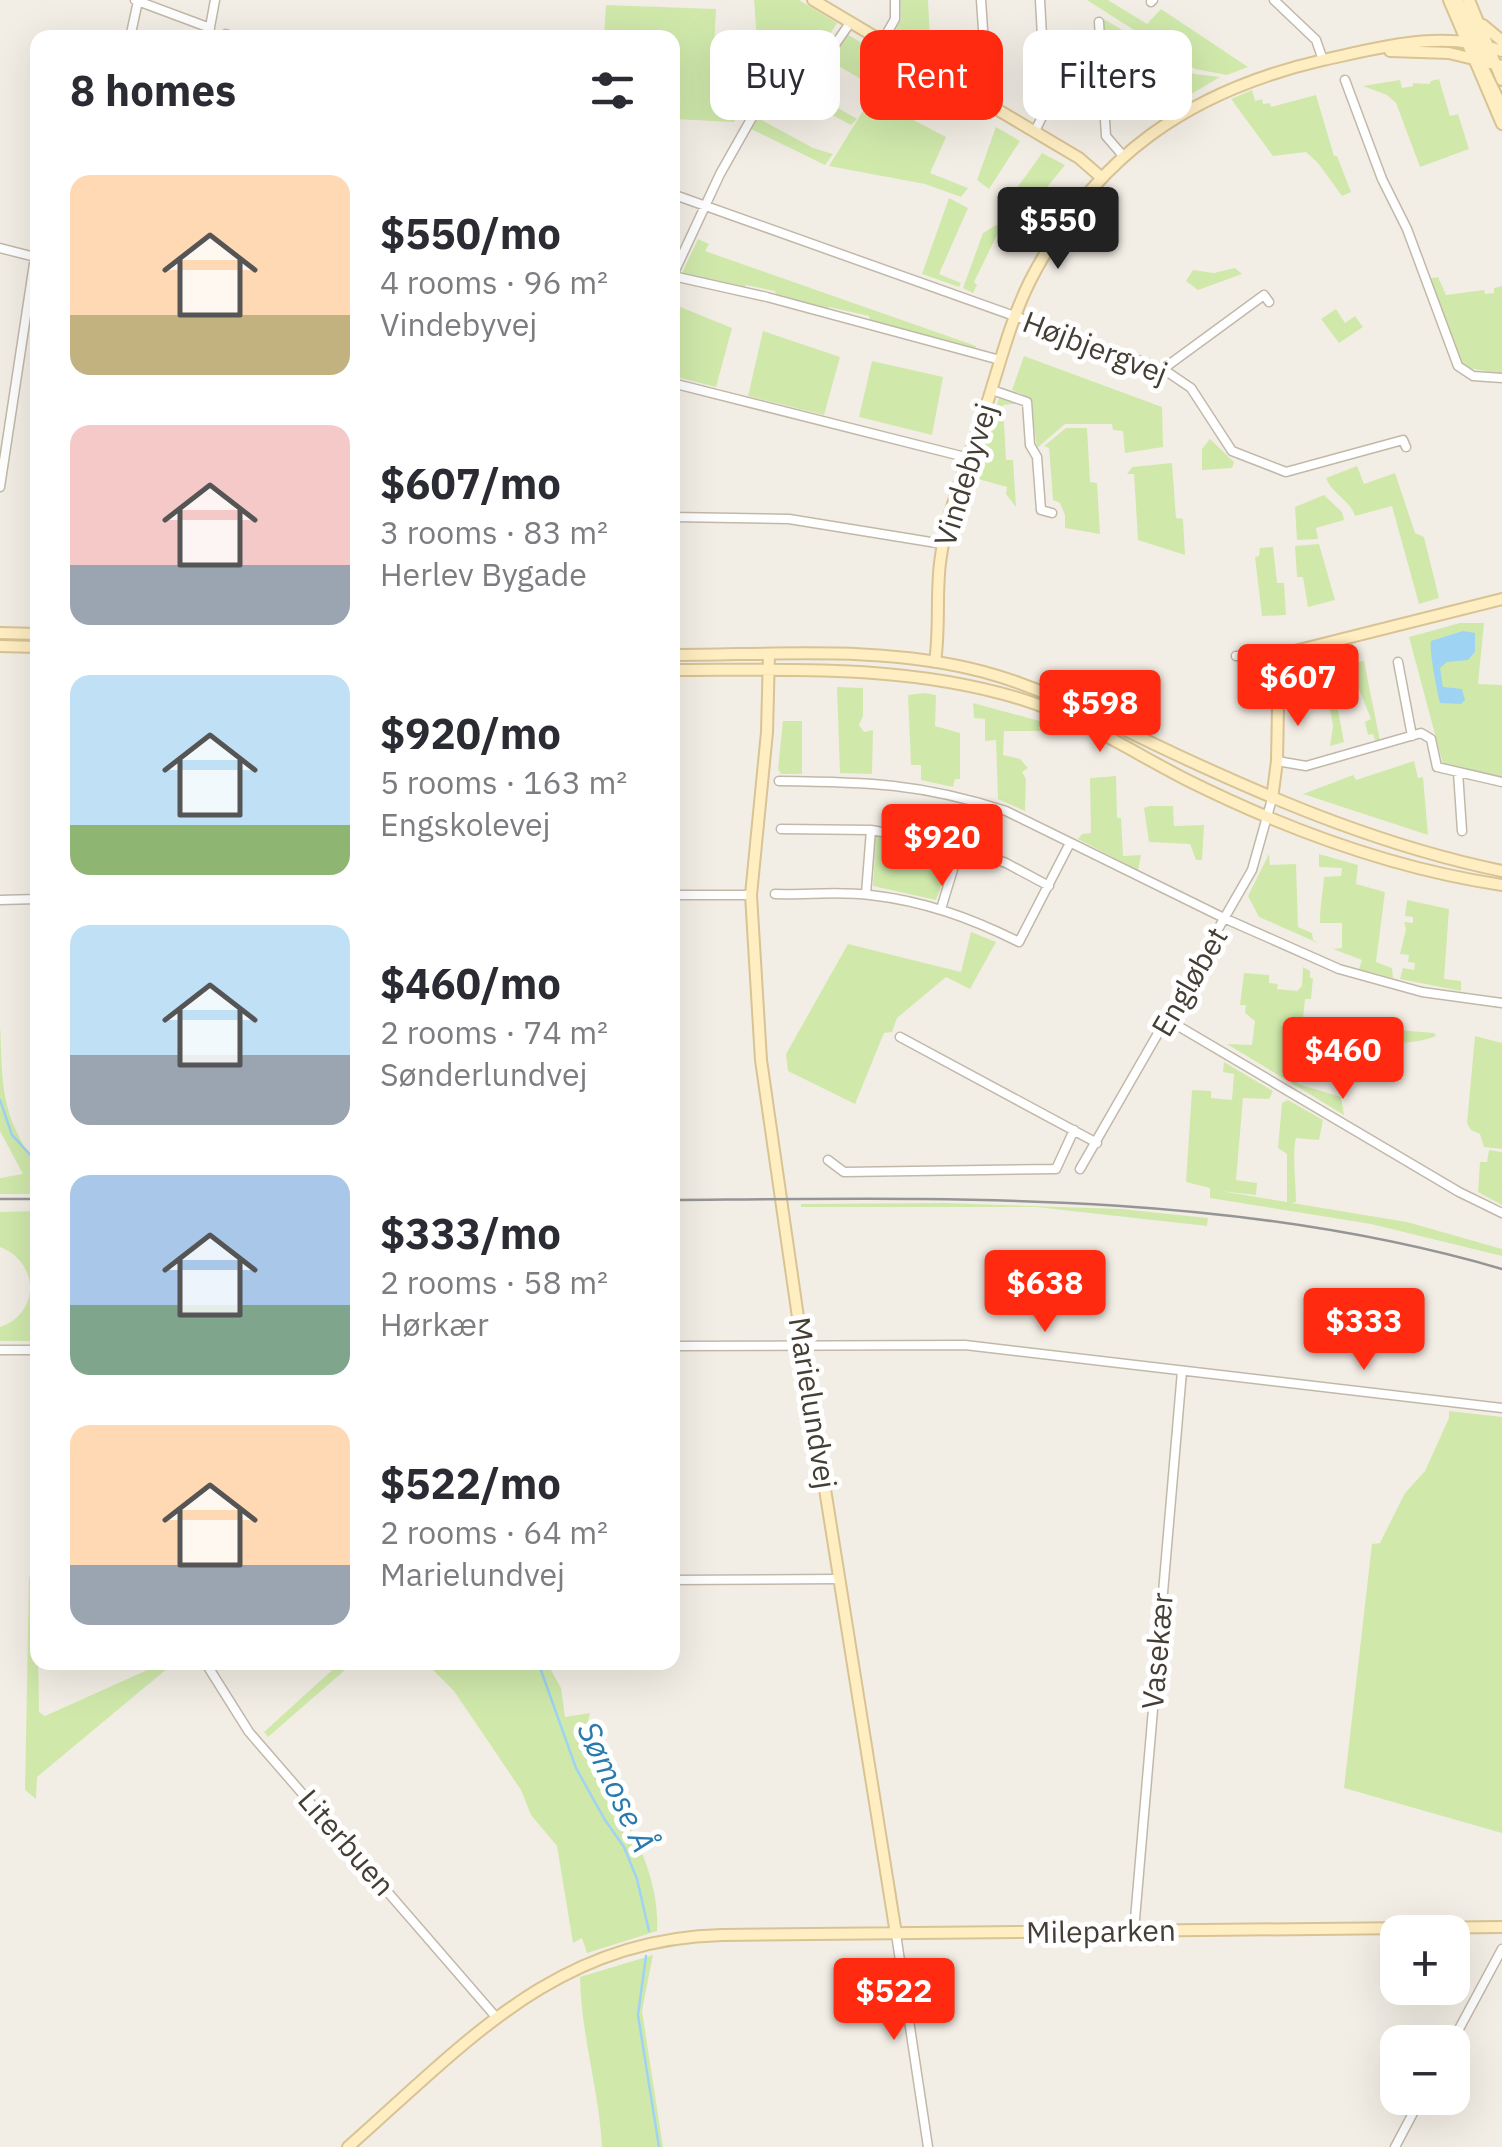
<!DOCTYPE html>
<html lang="en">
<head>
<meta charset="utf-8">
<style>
	:root { --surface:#fff; --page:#f7f7f7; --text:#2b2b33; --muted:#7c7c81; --accent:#ff2a0f }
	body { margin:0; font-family:"IBM Plex Sans",sans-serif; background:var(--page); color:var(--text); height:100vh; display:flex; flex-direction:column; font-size:38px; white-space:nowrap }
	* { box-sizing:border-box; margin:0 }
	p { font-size:32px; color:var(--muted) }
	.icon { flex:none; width:55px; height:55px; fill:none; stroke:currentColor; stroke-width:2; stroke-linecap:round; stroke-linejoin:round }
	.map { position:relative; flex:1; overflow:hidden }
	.side { position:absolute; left:30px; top:30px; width:650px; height:1640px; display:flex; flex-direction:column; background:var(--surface); border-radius:20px; box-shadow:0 10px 40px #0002 }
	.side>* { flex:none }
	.top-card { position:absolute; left:710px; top:30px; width:640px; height:90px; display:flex; gap:20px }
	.fabs { position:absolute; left:1380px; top:1915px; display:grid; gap:20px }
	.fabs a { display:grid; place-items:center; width:90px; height:90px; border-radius:20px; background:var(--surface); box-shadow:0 10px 40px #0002; font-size:50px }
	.price { position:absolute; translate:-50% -85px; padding:0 22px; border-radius:10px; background:var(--accent); color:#fff; font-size:32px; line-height:65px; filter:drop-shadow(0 2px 5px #0008) }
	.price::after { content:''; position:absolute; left:50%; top:60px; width:30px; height:22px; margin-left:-15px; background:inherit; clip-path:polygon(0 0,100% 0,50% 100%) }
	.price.current { background:#222; color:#fff }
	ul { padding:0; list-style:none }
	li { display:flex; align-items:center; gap:30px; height:250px; padding:0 40px }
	li span { display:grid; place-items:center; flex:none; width:280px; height:200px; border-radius:20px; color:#555 }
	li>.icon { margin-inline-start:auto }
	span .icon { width:120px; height:120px; fill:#fffc; stroke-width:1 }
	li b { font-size:42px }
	h2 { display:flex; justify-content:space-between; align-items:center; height:120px; padding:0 40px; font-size:42px }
	.pill { padding:0 35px; border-radius:20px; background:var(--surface); box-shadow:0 10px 40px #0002; font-size:35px; line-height:90px }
	.pill.current { background:var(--accent); color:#fff }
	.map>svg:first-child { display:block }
	.green { fill:#d0e9ab }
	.water { fill:#9ed3f3 }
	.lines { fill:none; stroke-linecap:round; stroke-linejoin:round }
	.stream { stroke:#9ed3f3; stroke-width:2.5 }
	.street-casing { stroke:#c2b8aa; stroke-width:11 }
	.secondary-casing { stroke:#d8c394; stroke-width:14 }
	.street { stroke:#fff; stroke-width:8 }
	.secondary { stroke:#ffeec2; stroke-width:10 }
	.tram { stroke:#959595; stroke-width:2.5 }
	.labels { text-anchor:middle; stroke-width:10; stroke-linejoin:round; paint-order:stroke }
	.street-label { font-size:30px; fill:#453e34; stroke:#fff }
	.water-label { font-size:32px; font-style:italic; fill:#297aad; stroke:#fff }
</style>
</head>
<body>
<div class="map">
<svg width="1502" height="2147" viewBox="0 0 1502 2147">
	<rect width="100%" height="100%" fill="#f3eee5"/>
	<path class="green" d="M754,0H799L837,23L812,62L769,78L755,93L757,41Z
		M900,0H928L931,58L892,36L901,20Z
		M1087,0H1108L1147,24L1161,9L1248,67L1227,75L1195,69Z
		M606,5L716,9L711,107L741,109L734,122L673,119L672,38L604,37Z
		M1104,19L1194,74L1220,77L1173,105L1163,96L1162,58L1126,59V74L1107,75Z
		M847,34L878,53L861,79L830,61Z
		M1439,79L1450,116L1458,114L1469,149L1420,167L1396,103L1387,95L1363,86L1400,80L1402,88L1413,86V83L1430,84L1431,81Z
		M805,82L812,93L857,119L851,125L797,96L791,86Z
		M1252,90L1255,101L1262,99L1263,104L1270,103L1271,107L1316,95L1334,156H1337L1351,192L1342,196L1318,163L1306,152L1273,156L1231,99Z
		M871,98L946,137L930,173L968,188L961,197L925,184L829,166Z
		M758,118L813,148L833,154L825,165L751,129Z
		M996,127L1020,141L989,189L977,180Z
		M1042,153L1065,165L1026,213L1019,208L1021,200L1017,188Z
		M949,198L968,208L939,274L961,283L959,287L922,274Z
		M996,225L1001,227L974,282L977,285L973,293L963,288L983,233Z
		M698,239L709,244L705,251L976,346L974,350L870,320L869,316L829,307L825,310L778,296L774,291L746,285L744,288L682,273Z
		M1235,268L1242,274L1198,290L1186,281L1193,270L1214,273Z
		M1438,277L1446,295L1484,290L1485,294L1494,293V288L1502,286V374L1463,367L1428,279Z
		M673,304L732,328L716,387L673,376Z
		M1336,309L1345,323L1355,316L1363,327L1339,343L1321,319Z
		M763,331L840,357L824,415L748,396Z
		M1024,356L1162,407L1163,447L1125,453L1123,431L1113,430L1112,424H1065L1037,448L1030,398L1012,390Z
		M872,361L943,377L932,435L859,417Z
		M1000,395L1023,403L1003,405L1006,460H1013L1016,507L1006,494L1007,487L978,479L975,486L972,484Z
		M1066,428H1087L1090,482L1097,483L1100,534L1065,528V515L1060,503L1053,500L1049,448L1044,446Z
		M1210,439L1234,462L1232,468L1202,470V449Z
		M1172,463L1176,518L1183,519L1185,555L1138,540L1134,474H1127L1132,467Z
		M1357,466L1364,484L1395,473L1415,533L1424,537L1439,598L1419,604L1392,506L1355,516C1350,500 1332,494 1326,478Z
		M1324,495L1342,512L1344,520L1316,528L1318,539L1297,540L1295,507Z
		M1319,544L1335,600L1308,607L1303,577H1297L1295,546Z
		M1273,547L1277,583H1284L1286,615L1262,616L1255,557L1259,556L1260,548Z
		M1460,623H1484L1478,684L1502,685V777L1443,764L1409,637Z
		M1364,661L1380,741L1376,743L1373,734L1368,735L1365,722L1371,719L1358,687L1341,692L1343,704L1337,705L1344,742L1330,746L1333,726L1327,692L1351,684L1347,664Z
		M837,687L863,688V716L859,725L864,732L873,730L872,774L840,773Z
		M925,693L936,695L935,726L960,733V779H955L953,787L921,780V765H911L908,695Z
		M973,703L1047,723L1044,731H1004L1003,755L1020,759L1028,768L1022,772L1026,779L1025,811L998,799L996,740L985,741V719L974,718Z
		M783,721H802V774H781L778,769Z
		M1414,761L1418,778L1423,777L1428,835L1303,794L1353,775L1356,780Z
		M1116,776L1117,818H1121L1123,856L1141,855L1138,870L1078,839L1082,834L1091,833L1090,778Z
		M1150,806H1173L1174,826L1204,825L1202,860H1196L1190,844L1149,842L1144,808Z
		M876,836L955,849L936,900L873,886Z
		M1269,854L1270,865L1296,864L1298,927L1312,933L1313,940L1320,944L1259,917L1248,896Z
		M1319,854L1358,865L1356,884L1385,892L1376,962L1392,968L1393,978L1359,969L1362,960L1333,949L1342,948V923H1320C1320,904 1323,893 1324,877L1341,876L1342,868L1319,867Z
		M1407,900L1449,909L1444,979L1461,981V991L1400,979L1403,968L1414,970L1415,963L1408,962L1409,955L1400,954L1406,929L1404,922L1413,923V917L1405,916Z
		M971,932L996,942L970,989L946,977L897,1018L892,1032L884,1033L855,1104L788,1071L786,1054L848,944L961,972Z
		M1303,967L1310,971V978H1313L1311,999H1305L1301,1038L1296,1039L1295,1048L1301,1049L1300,1057H1295L1292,1074L1298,1084L1341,1097L1344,1115L1227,1044L1252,1045L1255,1021L1245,1013L1246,1005H1240L1244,973L1269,975V983L1278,984L1277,989L1297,991L1302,986Z
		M1340,1018L1386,1021V1029L1434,1033L1436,1036C1406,1048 1370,1042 1340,1033Z
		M0,1025C2,1060 0,1096 15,1128C28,1159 38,1157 37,1194H0V1178L23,1174L0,1131Z
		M1475,1036L1502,1043V1149L1484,1147L1480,1134L1471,1130L1467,1123Z
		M1224,1062L1273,1091L1269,1099L1243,1098L1236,1180L1257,1183L1256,1195L1220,1191L1287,1202V1154L1278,1148L1282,1103L1288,1100L1323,1120L1319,1140L1296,1138C1292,1152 1296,1184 1296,1202L1292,1203L1407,1222L1502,1249V1256L1371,1224L1210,1198V1188L1186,1182L1192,1090L1211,1091V1098L1232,1100L1234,1074L1223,1072Z
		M1489,1150L1502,1152V1205L1478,1192L1480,1162H1487Z
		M944,1203L1121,1209L1208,1218L1207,1226L1036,1207H801V1204Z
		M37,1211V1341H0V1327C41,1313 39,1262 0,1247V1212Z
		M1449,1411L1502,1417V1833L1344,1788L1372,1544L1380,1543L1405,1493L1425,1471L1449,1418Z
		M37,1576L39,1712L45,1716L163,1663H174L37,1777L36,1799L25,1790L29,1577Z
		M341,1662L353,1663L268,1737L264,1732Z
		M426,1663H547L561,1688L565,1717L590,1713C586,1729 583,1743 587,1760C591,1776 604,1785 613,1798C638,1836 660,1886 657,1931L587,1953L582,1938L573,1943L557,1846L531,1815L521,1790L454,1691Z
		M653,1955L642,2011L663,2147H602C599,2090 581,2035 580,1977Z"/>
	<path class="water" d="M1463,631L1475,633V652L1468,660L1447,662L1440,668L1443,687L1462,689L1465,700L1461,704L1440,703C1437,691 1429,651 1431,641Z"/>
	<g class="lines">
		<path class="stream" d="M0,1100L12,1135L35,1160L37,1183
			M538,1662L576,1768L605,1820L624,1847L637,1879L649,1931
			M646,1956L638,2015L659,2147"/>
		<defs>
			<path id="street" d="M135,0L210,28
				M1274,0L1316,40L1323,60
				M1151,2L1153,0
				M1099,22L1106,136L1124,157
				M226,34L235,38
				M130,38L138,1
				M208,38L215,0
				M883,40L895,19V0
				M1159,62L1161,100L1176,118
				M1345,80L1382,179L1407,229L1458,366L1473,376L1502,378
				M975,95L986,74L981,0
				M1035,131L1046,109L1040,0
				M672,194L1163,369L1191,388L1232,451L1286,472L1403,440L1406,447
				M0,248L35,257L0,487
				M673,276L767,297L1000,360
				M672,277L720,174L759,105L770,92L820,66L850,23
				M1163,369L1264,295L1269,302
				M672,383L969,458
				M992,390L1027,402L1030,445L1037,457L1041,510L1052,513
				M672,517L789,519L943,544
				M1236,656L1279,655
				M1398,662L1412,736
				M1277,761L1306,766L1421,733L1431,739L1437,767L1502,782
				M1458,772L1462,831
				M779,781C866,782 921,783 1006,811L1226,919L1339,969L1422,992L1502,1003
				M781,829L871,830L960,846L941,909
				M970,849L1006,863L1049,886
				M775,894C806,895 839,891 870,895C924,901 971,918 1019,942L1070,843
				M866,894L871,830
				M672,895H751
				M0,900L38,899
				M1168,1020L1459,1192L1502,1213
				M900,1037L1097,1143
				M828,1160L844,1172L1056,1169L1074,1130
				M1080,1169L1252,870L1272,799
				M672,1346L965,1345L1502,1408
				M0,1350H38
				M672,1580L840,1579
				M205,1662L249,1732L496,2017
				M1134,1931L1182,1371
				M896,1934L928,2147
				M1452,2042L1502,1949
				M1395,2147L1421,2098"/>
			<path id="secondary" d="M813,0L1079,158L1102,178
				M1449,0L1502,124
				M1458,0L1479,49L1491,61
				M1469,0L1502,80
				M1483,25L1502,41
				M1390,51L1449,53L1502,66
				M1478,58L1502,107
				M0,633L38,634
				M0,646L38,647
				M769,654L767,732L751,895L761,1060L802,1345L896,1934
				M672,655C775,655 884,645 984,672C1051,690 1110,724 1173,753C1280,803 1386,847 1502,871
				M935,662C940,629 936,596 940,563C946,512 969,459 985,410C999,367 1010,321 1030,281C1094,156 1189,91 1323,60C1382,47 1444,29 1502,51
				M672,670C790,670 907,664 1021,699C1079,717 1131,751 1185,779C1283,828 1394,869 1502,885
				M1272,799L1277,761L1279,655L1502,599
				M348,2147C464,2045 555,1939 722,1935L1502,1927"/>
		</defs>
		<use href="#street" class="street-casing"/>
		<use href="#secondary" class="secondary-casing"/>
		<use href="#street" class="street"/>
		<use href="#secondary" class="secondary"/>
		<path class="tram" d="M0,1199H38
			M672,1200C952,1198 1231,1190 1502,1269"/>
	</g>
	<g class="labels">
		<g class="street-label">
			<text transform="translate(1095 348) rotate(21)" y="10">Højbjergvej</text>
			<text transform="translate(966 475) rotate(-73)" y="10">Vindebyvej</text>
			<text transform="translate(1190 982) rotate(-60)" y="10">Engløbet</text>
			<text transform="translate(812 1403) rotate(81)" y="10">Marielundvej</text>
			<text transform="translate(1158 1651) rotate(-85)" y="10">Vasekær</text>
			<text transform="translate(346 1843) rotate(49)" y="10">Literbuen</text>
			<text transform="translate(1101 1932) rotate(-1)" y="10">Mileparken</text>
		</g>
		<g class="water-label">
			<text transform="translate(616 1787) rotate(65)" y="11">Sømose Å</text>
		</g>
	</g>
</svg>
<div class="fabs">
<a>+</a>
<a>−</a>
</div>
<b class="price current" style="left:1058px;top:272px">$550</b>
<b class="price" style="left:1298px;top:729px">$607</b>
<b class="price" style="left:1100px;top:755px">$598</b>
<b class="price" style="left:942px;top:889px">$920</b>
<b class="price" style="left:1343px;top:1102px">$460</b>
<b class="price" style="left:1045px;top:1335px">$638</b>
<b class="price" style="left:1364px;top:1373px">$333</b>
<b class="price" style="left:894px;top:2043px">$522</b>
<div class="top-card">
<a class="pill">Buy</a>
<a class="pill current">Rent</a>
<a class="pill">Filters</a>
</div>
<section class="side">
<h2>8 homes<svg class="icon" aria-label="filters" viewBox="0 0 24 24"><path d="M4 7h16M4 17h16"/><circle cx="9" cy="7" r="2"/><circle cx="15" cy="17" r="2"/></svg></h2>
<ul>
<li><span style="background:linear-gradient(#ffd9b3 70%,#c2b280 0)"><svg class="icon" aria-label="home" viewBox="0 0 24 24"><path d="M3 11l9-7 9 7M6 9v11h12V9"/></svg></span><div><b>$550/mo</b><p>4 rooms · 96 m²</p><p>Vindebyvej</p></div></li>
<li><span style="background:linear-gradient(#f6c9c9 70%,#9aa5b1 0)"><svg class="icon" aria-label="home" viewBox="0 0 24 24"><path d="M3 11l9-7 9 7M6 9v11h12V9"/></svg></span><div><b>$607/mo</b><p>3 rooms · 83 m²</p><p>Herlev Bygade</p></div></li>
<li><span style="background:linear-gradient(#bfe0f5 75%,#8fb573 0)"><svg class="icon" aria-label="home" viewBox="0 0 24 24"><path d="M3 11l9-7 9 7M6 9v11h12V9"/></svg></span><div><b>$920/mo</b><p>5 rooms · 163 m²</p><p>Engskolevej</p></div></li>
<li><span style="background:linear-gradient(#bfe0f5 65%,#9aa5b1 0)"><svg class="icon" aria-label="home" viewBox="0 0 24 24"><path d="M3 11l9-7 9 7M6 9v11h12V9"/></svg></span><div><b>$460/mo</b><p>2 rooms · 74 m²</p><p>Sønderlundvej</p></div></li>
<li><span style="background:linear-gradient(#a9c7e8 65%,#7fa58c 0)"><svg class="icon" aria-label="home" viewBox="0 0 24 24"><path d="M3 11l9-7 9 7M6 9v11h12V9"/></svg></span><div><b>$333/mo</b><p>2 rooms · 58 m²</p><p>Hørkær</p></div></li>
<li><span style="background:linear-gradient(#ffd9b3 70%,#9aa5b1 0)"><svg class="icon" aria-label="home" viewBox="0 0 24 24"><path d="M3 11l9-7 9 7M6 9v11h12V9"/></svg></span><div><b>$522/mo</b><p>2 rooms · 64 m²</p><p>Marielundvej</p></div></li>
</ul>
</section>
</div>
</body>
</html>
